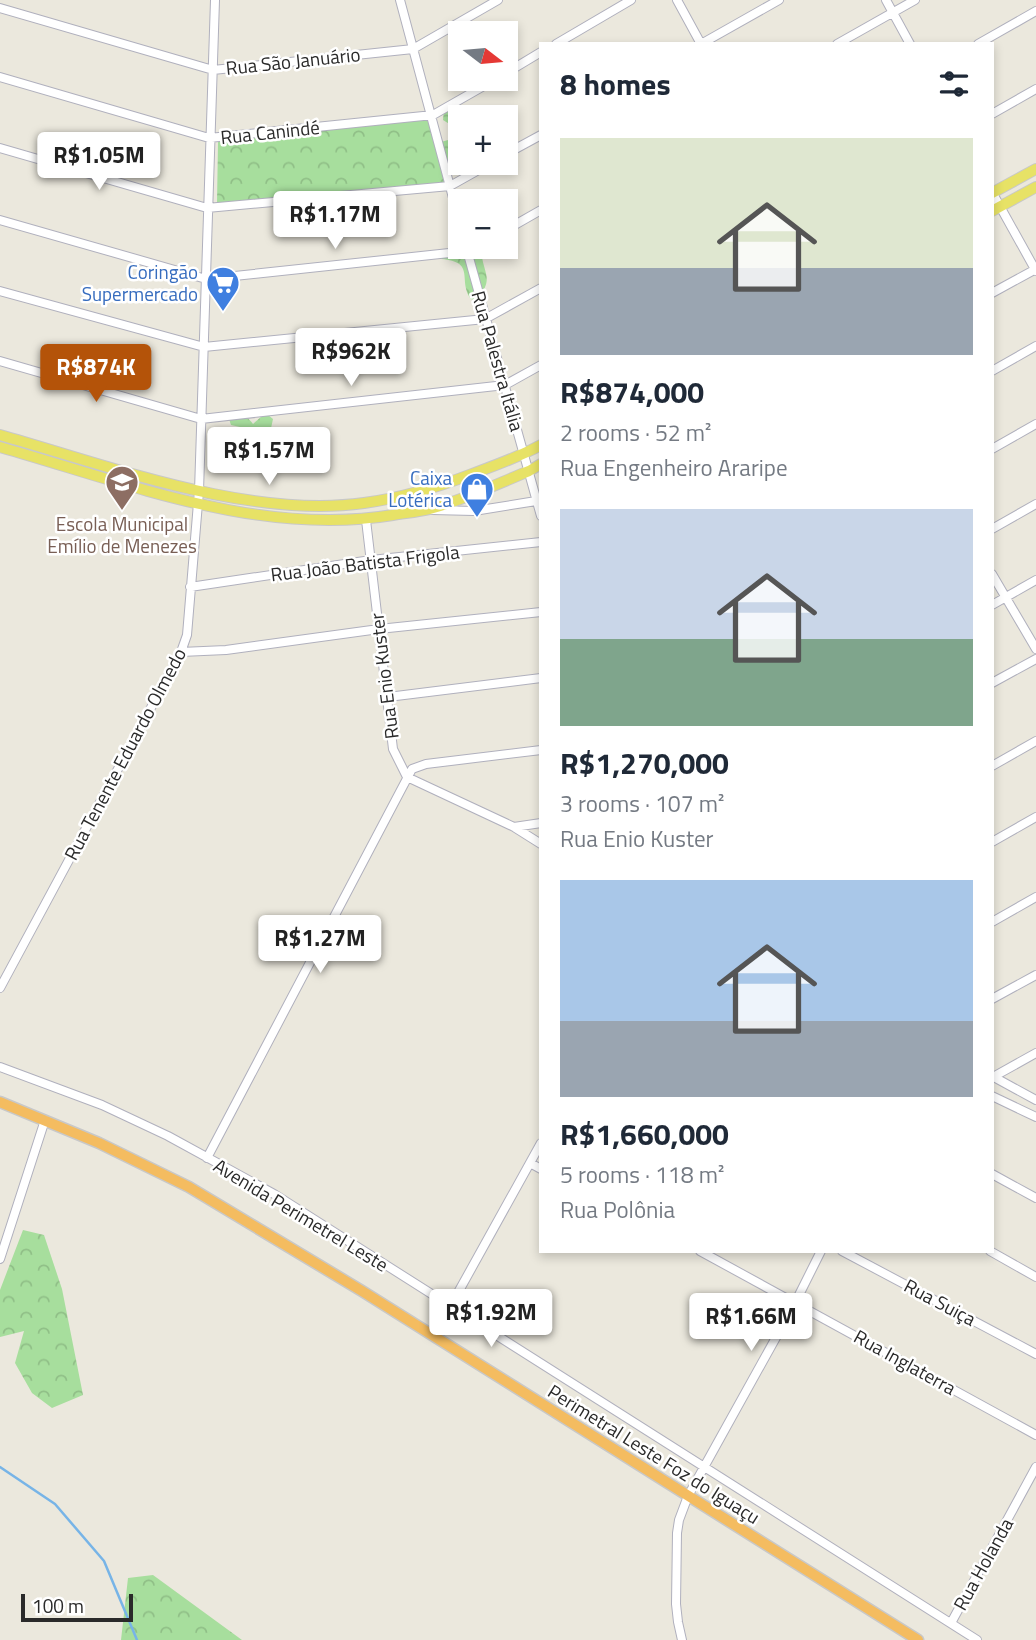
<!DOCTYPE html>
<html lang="en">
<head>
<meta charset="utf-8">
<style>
	:root { --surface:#fff; --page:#f6f6f7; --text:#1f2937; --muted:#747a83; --accent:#b45309 }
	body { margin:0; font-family:"Titillium Web",sans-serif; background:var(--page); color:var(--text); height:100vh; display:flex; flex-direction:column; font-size:26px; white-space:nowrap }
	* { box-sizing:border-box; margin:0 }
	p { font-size:23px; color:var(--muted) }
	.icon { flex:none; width:38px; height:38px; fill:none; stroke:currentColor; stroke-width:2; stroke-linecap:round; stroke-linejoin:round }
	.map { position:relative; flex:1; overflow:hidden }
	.sheet { position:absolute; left:539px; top:42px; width:455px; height:1211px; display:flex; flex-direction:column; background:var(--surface); border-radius:0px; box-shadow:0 4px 10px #0003 }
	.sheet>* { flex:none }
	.needle { width:46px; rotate:106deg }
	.buttons { position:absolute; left:448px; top:21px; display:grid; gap:14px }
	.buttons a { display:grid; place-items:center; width:70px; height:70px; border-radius:0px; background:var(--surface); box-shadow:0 4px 10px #0003; font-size:35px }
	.scale { position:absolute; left:21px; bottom:18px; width:112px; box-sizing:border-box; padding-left:7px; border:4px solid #2a2a2a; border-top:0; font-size:19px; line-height:24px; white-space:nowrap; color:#2a2a2a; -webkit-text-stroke:5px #fff; paint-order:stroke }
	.price { position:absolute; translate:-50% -60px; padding:0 16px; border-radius:7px; background:#fff; color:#222; font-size:23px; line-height:46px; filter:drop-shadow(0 2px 4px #0008) }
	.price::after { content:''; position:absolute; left:50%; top:42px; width:21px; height:16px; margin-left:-10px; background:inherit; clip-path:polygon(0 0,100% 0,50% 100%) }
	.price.current { background:var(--accent); color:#fff }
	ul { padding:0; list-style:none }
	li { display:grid; align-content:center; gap:14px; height:371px; padding:0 21px }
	li span { display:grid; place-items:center; height:217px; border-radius:0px; color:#555 }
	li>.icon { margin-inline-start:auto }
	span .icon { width:126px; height:126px; fill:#fffc; stroke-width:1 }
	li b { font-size:30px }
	h2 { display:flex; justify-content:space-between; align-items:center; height:84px; padding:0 21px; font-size:30px }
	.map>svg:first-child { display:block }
	.forest { fill:url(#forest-crowns) }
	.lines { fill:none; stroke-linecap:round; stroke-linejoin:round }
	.stream { stroke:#77b4e7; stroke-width:2.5 }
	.minor-casing { stroke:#b0b0bd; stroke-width:10 }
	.major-casing { stroke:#c8c8c8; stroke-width:12 }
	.highway-casing { stroke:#c8c8c8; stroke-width:13 }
	.minor { stroke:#fff; stroke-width:8 }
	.major { stroke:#e7e266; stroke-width:10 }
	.highway { stroke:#f4bc60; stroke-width:10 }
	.labels { text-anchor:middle; stroke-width:5; stroke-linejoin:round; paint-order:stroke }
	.street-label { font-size:19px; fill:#2a2a2a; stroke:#fff }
	.shop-label { font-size:19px; fill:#366cbe; stroke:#fff; text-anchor:end }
	.education-label { font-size:19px; fill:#785e54; stroke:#fff }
</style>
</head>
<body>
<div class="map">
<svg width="1036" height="1640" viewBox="0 0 1036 1640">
	<defs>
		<pattern id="forest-crowns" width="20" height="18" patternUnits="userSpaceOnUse" patternTransform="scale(1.75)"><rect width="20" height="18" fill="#a7de9d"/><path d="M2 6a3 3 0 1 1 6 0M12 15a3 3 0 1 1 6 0" fill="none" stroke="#90bf87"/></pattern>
	</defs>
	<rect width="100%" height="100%" fill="#ebe8dd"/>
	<path class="forest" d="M458,104L463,108L454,118L460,127V139L451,149V162L462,167L466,163H500L497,172L494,174L487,168L464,177L452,172L442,151L441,142L455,138L460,133L459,130L443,120L444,110Z
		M431,118L448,185L217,203L218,142Z
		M479,247L481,249C483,276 495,276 477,301L471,299C457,280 477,262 441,259L443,256Z
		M268,415L273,419L270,433L264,435L257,430L247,431C243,437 248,443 245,449L238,444L240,427L231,425L229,419C240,416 246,414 253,424L262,416Z
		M23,1230L44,1235L62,1289L83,1395L52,1408L32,1393L15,1363L24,1331L0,1337V1290Z
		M153,1575L242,1640H121L128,1578Z"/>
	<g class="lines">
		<path class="stream" d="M0,1467L55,1504L104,1561L137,1640"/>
		<defs>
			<path id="minor" d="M400,0L460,224
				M677,0L701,44
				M886,0L910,44
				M0,8L213,70L413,49L498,0
				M556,44L631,0
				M701,44L779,0
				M837,44L915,0
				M978,44L1036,11
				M506,73L541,52
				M0,77L209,138L433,115L496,79
				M992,114L1036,89
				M0,148L207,208L450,186L491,163
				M506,154L541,135
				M992,192L1036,271
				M0,220L206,279L468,251L476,247
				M506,230L541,210
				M466,247L541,516
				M0,291L204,347L485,319L541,288
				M992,293L1036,269
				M0,361L201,419L505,385L541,365
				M992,371L1036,346
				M992,449L1036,424
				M432,510L474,511L536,501
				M366,520L393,749L407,777
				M992,529L1036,504
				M992,574L1036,649
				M190,587L371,560L541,542
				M992,605L1036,580
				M181,652L226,650L379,629L541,612
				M992,683L1036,659
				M388,697L541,678
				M992,766L1036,741
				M407,777L514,827L541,844
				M514,827L541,823
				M992,842L1036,817
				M992,922L1036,897
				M0,988L181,652L187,635L199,491L215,0
				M992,999L1036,975
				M0,1067L102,1105L168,1136L274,1194L977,1640
				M992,1076L1036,1100
				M993,1077L1036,1053
				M992,1096L1036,1117
				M207,1158L412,769L426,764L541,750
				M530,1163L541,1169
				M992,1174L1036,1198
				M700,1251L1036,1435
				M842,1251L1036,1354
				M990,1251L1036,1277
				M0,1259L45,1120
				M450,1307L541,1143
				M951,1623L1036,1467
				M682,1640L678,1622L676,1604L677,1533L679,1520L688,1496L794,1305L821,1251"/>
			<path id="major" d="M992,193L1036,169
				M992,211L1036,187
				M0,435C110,466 249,519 364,503C401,498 438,487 472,474C496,465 519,457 541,445
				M0,447C127,483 260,537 393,515C405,513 418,512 430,509C464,500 497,484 529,471L541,464"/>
			<path id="highway" d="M0,1102L99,1143L189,1187L362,1291L918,1640"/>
		</defs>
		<use href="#minor" class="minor-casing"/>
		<use href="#major" class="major-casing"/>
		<use href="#highway" class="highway-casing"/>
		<use href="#minor" class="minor"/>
		<use href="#major" class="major"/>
		<use href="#highway" class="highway"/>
	</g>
	<defs>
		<symbol id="supermarket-pin" viewBox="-11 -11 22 30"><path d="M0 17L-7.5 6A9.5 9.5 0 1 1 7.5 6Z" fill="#3f7fe0" stroke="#fff"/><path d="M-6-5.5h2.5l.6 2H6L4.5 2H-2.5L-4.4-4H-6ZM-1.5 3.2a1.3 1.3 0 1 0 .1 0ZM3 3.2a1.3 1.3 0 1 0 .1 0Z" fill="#fff"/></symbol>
		<symbol id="school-pin" viewBox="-11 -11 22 30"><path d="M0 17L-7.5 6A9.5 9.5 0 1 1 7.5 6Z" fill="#8d6e63" stroke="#fff"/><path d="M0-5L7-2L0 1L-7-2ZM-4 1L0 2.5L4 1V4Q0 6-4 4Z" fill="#fff"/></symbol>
		<symbol id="shop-pin" viewBox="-11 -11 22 30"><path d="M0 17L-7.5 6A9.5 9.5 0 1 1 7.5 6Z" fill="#3f7fe0" stroke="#fff"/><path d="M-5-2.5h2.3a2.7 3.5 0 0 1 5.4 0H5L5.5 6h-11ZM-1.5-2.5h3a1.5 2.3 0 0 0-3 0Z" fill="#fff"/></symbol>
	</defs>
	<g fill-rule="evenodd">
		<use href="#supermarket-pin" x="204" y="264" width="38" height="52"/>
		<use href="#school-pin" x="103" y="463" width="38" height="52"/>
		<use href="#shop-pin" x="458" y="470" width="38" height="52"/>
	</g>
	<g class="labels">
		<g class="street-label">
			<text transform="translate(293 61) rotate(-6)" y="7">Rua São Januário</text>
			<text transform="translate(270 132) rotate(-6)" y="7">Rua Canindé</text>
			<text transform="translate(498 361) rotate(74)" y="7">Rua Palestra Itália</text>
			<text transform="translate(365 563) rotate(-7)" y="7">Rua João Batista Frigola</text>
			<text transform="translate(384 676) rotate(-97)" y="7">Rua Enio Kuster</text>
			<text transform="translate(125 754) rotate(-62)" y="7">Rua Tenente Eduardo Olmedo</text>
			<text transform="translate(301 1215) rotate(31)" y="7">Avenida Perimetrel Leste</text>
			<text transform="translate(940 1302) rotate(28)" y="7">Rua Suiça</text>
			<text transform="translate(905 1362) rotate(29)" y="7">Rua Inglaterra</text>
			<text transform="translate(654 1454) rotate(32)" y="7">Perimetral Leste Foz do Iguaçu</text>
			<text transform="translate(983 1564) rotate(-61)" y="7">Rua Holanda</text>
		</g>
		<g class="shop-label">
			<text x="198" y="279">Coringão<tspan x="198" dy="22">Supermercado</tspan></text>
			<text x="452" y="485">Caixa<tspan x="452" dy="22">Lotérica</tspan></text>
		</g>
		<g class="education-label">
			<text x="122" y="531">Escola Municipal<tspan x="122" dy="22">Emílio de Menezes</tspan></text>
		</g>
	</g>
</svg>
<div class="buttons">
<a><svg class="needle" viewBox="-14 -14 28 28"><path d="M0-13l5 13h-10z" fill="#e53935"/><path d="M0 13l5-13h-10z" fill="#747a83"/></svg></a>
<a>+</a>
<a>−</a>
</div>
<div class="scale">100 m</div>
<b class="price" style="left:99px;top:192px">R$1.05M</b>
<b class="price" style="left:335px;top:251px">R$1.17M</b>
<b class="price" style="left:351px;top:388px">R$962K</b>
<b class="price current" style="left:96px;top:404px">R$874K</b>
<b class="price" style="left:269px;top:487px">R$1.57M</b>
<b class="price" style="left:320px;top:975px">R$1.27M</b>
<b class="price" style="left:491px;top:1349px">R$1.92M</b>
<b class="price" style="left:751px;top:1353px">R$1.66M</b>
<section class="sheet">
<h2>8 homes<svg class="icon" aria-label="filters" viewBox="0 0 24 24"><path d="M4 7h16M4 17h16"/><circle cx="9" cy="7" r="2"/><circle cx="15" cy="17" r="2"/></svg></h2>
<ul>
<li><span style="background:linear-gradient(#dfe7d0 60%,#9aa5b1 0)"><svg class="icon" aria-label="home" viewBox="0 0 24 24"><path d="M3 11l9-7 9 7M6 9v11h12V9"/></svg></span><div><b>R$874,000</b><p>2 rooms · 52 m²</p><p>Rua Engenheiro Araripe</p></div></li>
<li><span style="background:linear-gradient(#c9d6e8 60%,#7fa58c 0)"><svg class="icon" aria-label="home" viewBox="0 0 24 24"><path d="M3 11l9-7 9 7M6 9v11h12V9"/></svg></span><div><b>R$1,270,000</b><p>3 rooms · 107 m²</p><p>Rua Enio Kuster</p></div></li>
<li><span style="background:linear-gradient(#a9c7e8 65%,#9aa5b1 0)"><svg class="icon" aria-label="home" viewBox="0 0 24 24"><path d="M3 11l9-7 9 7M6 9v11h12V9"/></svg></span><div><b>R$1,660,000</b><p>5 rooms · 118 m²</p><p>Rua Polônia</p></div></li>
</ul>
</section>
</div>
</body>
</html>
